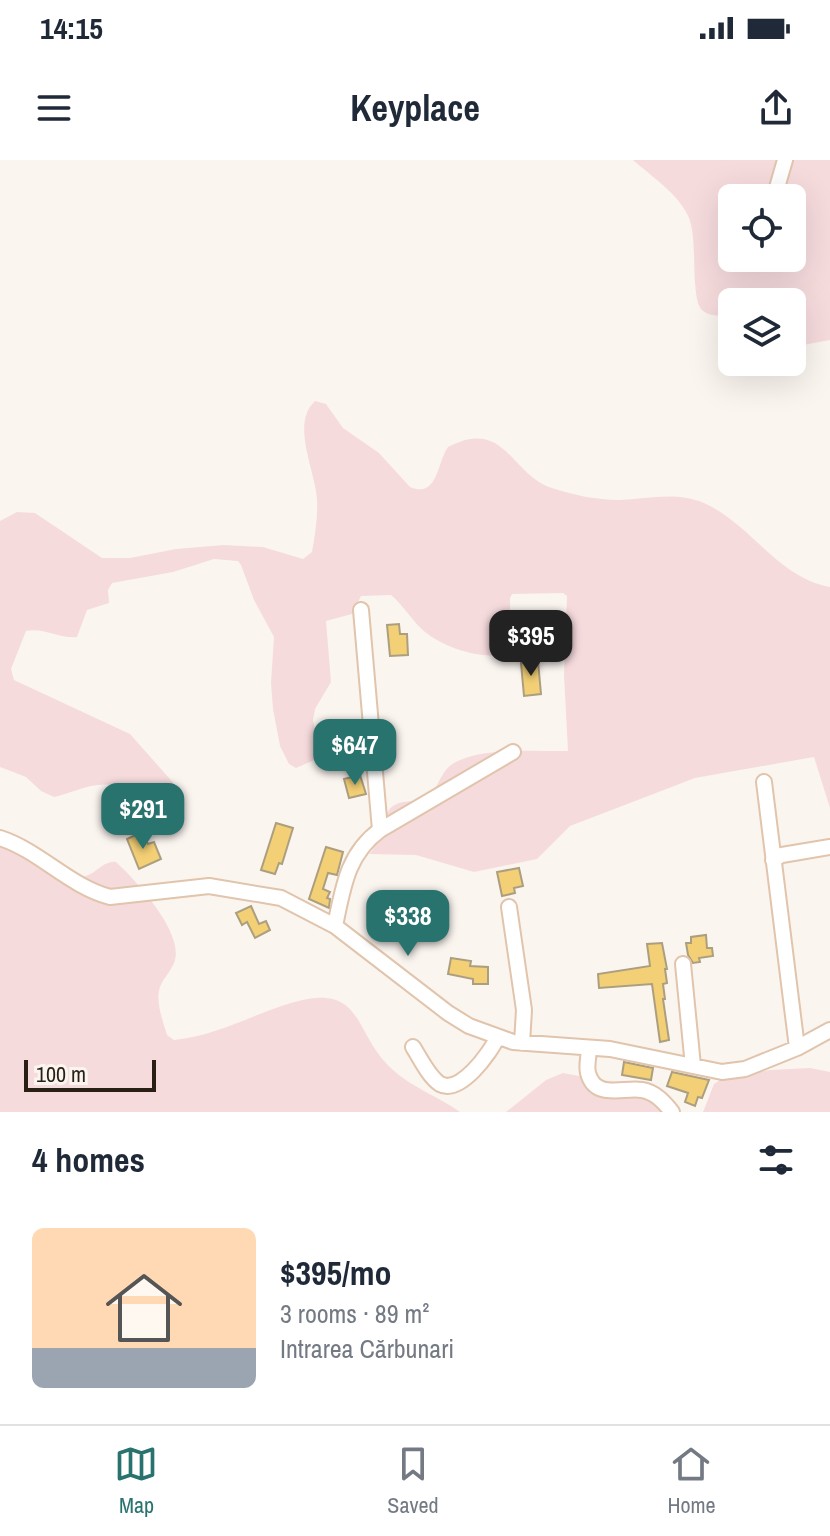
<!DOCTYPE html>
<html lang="en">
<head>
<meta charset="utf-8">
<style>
	:root { --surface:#fff; --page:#f2f2f3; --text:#1f2937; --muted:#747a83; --line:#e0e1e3; --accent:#29736f }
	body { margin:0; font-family:"Archivo Narrow",sans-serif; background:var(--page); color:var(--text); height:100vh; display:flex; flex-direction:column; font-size:30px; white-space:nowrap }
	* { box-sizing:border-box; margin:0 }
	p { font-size:26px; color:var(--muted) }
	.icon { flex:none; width:44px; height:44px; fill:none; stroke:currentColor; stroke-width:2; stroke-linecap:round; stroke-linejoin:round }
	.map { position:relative; height:952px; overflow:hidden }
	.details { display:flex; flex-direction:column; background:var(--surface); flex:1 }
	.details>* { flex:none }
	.buttons { position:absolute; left:718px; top:24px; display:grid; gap:16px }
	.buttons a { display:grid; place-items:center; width:88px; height:88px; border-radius:12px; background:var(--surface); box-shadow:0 8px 32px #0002; font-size:40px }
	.scale { position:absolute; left:24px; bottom:20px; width:132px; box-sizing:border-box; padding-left:8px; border:4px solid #291f15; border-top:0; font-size:22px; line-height:28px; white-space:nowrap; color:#291f15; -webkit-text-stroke:6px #fbf5f0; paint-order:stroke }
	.price { position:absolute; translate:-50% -68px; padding:0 18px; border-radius:16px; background:var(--accent); color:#fff; font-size:26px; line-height:52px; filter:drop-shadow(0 2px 4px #0008) }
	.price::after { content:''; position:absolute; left:50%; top:48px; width:24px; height:18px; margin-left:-12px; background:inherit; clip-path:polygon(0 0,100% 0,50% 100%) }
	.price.on { background:#222; color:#fff }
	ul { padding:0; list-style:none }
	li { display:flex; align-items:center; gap:24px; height:200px; padding:0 32px }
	li span { display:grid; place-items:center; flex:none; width:224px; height:160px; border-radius:12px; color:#555 }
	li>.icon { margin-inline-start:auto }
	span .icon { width:96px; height:96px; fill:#fffc; stroke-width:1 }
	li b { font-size:34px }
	h2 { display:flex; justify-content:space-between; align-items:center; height:96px; padding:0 32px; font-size:34px }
	.status { display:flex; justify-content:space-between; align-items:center; height:56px; padding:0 40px; background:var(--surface); direction:ltr }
	.status svg { height:22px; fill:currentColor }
	header { display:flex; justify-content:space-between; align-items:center; height:104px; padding:0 32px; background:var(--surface); font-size:36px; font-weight:700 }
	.menu { display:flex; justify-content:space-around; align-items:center; height:112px; border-top:2px solid var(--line); background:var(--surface); font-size:22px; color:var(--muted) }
	.menu a { display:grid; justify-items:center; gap:4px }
	.menu .on { color:var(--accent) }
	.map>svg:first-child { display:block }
	.green { fill:#f6dbdd; fill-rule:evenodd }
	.building { fill:#f3cf75; stroke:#ac9f7f; stroke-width:2 }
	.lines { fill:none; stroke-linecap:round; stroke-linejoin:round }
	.minor-casing { stroke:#e1c4ac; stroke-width:18 }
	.minor { stroke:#fff; stroke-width:14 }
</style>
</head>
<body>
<div class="status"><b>14:15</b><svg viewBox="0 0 49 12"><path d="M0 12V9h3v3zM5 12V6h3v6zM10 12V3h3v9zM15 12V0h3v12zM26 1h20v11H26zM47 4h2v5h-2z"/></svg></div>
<header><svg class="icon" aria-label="menu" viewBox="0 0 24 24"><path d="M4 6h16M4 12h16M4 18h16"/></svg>Keyplace<svg class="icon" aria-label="share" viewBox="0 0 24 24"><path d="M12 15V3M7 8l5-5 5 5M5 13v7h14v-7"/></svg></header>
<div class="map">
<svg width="830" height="952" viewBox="0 0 830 952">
	<rect width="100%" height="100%" fill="#fbf5f0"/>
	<path class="green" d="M633,0H830V180L792,187V142H732V156C723,156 709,157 702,150C690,138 698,79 689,58C679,34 652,17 633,0ZM732,38H792V98H732Z
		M315,241L326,244L343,268L379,293L410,327C438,339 437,302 448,287C505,257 511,315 552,328C573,335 597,340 619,340C647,339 676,331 704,343C751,364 777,417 830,427V648L814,597L695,618L570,666L537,699L474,712L416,695L369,694C383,681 378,664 389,650C398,638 413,644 424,638C438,632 439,614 451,605C477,586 536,592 568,591L564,515L567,436L563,433L512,434L510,438V488L508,493C483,501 445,488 425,472C412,461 404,446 391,435L361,436L352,454L326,461L331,522L315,549L313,560L320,594L319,598L296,608L289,604L280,586L273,549L271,523L274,477L254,440L241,405L238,401L214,399L173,412L112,423L108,430L109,443L87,450L77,477C60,479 43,467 26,471L11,509L14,520L130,574L177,627V634L167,643C149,643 131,628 111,625C91,622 73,633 54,637L41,631L26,617L0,607V361L17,352L35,353L102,398H130L176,389L224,385L263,387L303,399L312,392C315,375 318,357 317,340C316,312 290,264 315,241Z
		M0,673L79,717C94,718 102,700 116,702C136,720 183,772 175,800C173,809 164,817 160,827C155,841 163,861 167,875L174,880C216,876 251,855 291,843C365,821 352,873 392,909C411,927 439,937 460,952H0Z
		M810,908L830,912V952H703L714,924L720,920L770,910Z
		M563,913L658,931L669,938L676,952H506L546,920Z"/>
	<path class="building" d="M399,464L400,474H407L408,495L390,496L387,465Z
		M538,501L541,534L524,536L521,503Z
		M360,615L366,634L349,638L344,619Z
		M276,663L293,668L282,704L279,703L275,714L261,710Z
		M142,672L148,684L154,682L161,699L139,709L127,679Z
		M326,687L343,692L337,715L328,713L323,729L330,732L327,738L330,739L329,748L309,739Z
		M519,708L523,726L514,728L515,733L502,736L497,712Z
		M251,746L259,764L266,761L270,770L255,778L247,762L242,765L236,753Z
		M706,775L707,788H712L713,796L699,798L700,802L693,803L688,795L686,783H691V777Z
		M662,783L667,809H665L667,823L663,824L665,839H663L669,880L660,882L652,824L599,828L598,814L650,806L647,784Z
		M451,798L471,801L470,806L488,807V824H473V819L448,814Z
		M624,902L653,908L651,920L622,915Z
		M672,912L709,920L702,938L698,937L695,946L685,942L688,933L667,926Z"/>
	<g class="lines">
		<defs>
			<path id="minor" d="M774,38L785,0
				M361,450L380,670
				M764,622L797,888
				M0,678C40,691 69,726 110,737L209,726L281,738L335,766L448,853L469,866L513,882L610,889L722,912L745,909L797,888L830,870
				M773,700L782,695L830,687
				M509,747L524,850L522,883
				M335,766C343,728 347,694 380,670L513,592
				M683,804L693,906
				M413,887C420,898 429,917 440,924C460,935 490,893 497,878
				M589,888C589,896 586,905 588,913C595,940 623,927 642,930C655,932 664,942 672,952"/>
		</defs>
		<use href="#minor" class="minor-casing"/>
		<use href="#minor" class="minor"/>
	</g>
</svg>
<div class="buttons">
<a><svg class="icon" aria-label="locate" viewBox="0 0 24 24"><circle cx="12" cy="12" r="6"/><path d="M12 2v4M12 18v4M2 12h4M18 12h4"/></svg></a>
<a><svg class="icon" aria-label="layers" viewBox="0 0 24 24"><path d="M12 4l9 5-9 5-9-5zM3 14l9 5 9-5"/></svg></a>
</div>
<div class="scale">100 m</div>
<b class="price on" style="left:531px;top:518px">$395</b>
<b class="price" style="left:355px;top:627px">$647</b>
<b class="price" style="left:143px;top:691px">$291</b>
<b class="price" style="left:408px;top:798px">$338</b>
</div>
<section class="details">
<h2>4 homes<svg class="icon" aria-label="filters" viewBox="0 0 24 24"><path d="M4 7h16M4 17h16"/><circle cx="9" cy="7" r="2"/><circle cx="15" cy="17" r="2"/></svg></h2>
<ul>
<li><span style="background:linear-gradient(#ffd9b3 75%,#9aa5b1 0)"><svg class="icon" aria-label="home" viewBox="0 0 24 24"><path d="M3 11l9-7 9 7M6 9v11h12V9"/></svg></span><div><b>$395/mo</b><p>3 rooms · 89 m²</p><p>Intrarea Cărbunari</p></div></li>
</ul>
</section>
<nav class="menu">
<a class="on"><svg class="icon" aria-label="map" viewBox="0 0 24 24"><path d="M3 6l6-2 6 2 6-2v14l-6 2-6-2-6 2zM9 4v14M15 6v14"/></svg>Map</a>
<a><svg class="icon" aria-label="saved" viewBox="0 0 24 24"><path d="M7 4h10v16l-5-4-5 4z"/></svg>Saved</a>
<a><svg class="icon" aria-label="home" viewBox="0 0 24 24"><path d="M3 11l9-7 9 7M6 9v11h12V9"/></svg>Home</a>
</nav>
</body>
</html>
